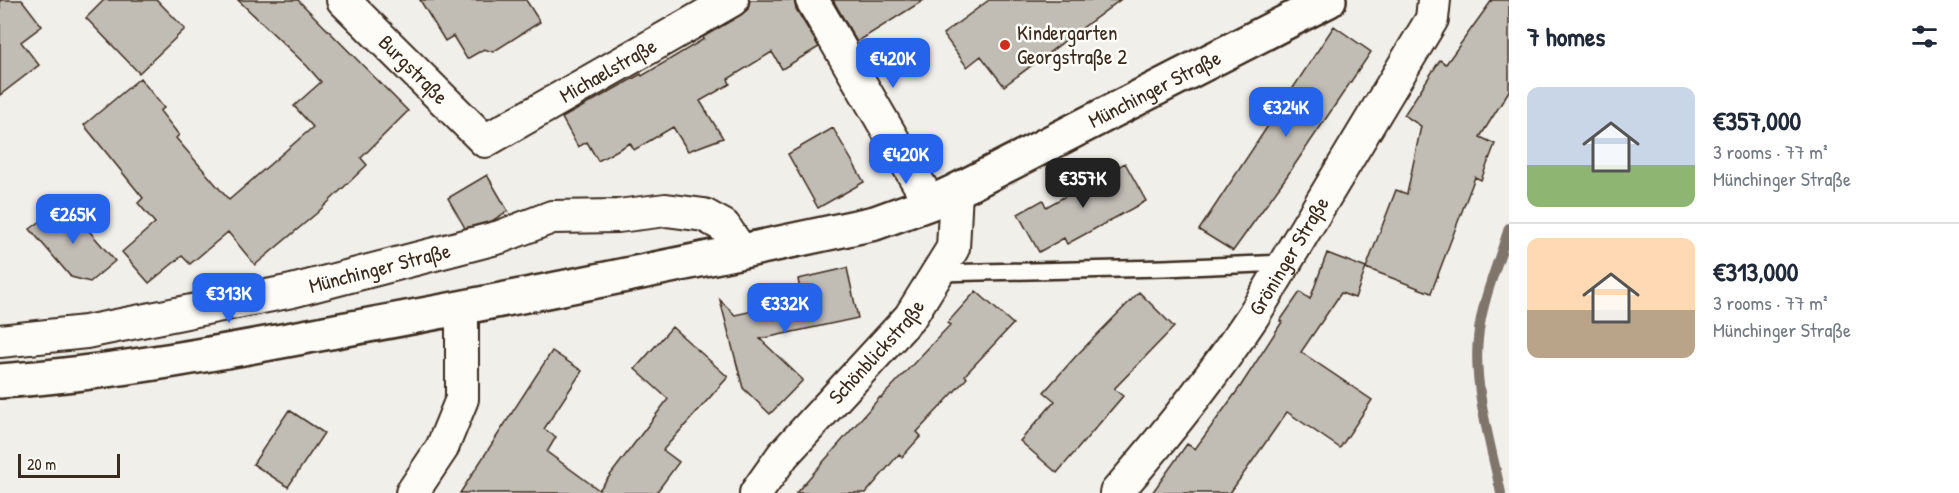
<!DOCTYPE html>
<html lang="en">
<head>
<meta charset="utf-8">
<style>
	:root { --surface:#fff; --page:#f2f2f3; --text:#1f2937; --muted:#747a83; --line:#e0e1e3; --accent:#2563eb }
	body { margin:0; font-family:"Patrick Hand",sans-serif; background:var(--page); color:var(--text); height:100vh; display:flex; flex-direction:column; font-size:22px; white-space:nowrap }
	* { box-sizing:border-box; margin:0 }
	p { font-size:20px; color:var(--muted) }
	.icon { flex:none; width:33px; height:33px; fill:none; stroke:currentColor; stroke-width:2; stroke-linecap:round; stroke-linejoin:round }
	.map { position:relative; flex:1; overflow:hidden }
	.drawer { display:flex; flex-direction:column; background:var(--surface); width:450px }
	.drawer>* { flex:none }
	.scale { position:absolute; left:18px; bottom:15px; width:102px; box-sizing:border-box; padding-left:6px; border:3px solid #3b2a1e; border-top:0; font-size:16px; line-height:21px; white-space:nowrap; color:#3b2a1e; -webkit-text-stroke:4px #fdfcf7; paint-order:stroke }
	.price { position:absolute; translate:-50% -51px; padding:0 14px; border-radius:12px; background:var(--accent); color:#fff; font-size:20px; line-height:39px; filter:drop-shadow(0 2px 3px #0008) }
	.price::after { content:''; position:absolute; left:50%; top:36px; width:18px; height:14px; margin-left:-9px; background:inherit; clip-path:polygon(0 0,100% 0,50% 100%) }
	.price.active { background:#222; color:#fff }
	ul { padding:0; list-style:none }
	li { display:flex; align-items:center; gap:18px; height:150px; padding:0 18px }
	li+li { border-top:2px solid var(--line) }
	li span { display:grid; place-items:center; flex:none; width:168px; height:120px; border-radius:12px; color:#555 }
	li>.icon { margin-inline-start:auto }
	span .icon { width:72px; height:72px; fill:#fffc; stroke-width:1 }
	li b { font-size:26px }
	h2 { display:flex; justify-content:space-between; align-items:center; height:72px; padding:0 18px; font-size:26px }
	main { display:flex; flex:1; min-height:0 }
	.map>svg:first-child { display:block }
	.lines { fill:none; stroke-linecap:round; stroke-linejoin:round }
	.stream { stroke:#80746b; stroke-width:10 }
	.building { fill:#c1bcb4; stroke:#3b2a1e; stroke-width:1.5 }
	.lane-casing { stroke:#3b2a1e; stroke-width:20 }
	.street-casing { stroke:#3b2a1e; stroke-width:36 }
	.secondary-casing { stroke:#3b2a1e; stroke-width:38 }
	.lane { stroke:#fdfcf7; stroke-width:15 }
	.street { stroke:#fdfcf7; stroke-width:32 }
	.secondary { stroke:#fdfcf7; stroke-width:33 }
	.poi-dot { fill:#c8321e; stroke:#fdfcf7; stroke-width:2 }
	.labels { text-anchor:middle; stroke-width:5; stroke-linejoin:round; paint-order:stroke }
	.poi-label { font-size:21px; fill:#3b2a1e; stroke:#fdfcf7; text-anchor:start }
	.street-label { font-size:21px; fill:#3b2a1e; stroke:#fdfcf7 }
</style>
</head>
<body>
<main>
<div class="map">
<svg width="1509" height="493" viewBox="0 0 1509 493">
	<rect width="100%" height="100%" fill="#f1efea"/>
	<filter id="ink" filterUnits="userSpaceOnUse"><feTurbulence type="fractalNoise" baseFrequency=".0167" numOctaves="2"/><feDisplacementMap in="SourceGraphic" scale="12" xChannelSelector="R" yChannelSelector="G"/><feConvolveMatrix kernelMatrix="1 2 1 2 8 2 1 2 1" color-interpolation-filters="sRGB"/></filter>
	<g filter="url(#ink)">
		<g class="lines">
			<path class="stream" d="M1501,493C1491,446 1473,386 1478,339C1481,302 1498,264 1509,228"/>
		</g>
		<path class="building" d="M0,0H22L42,26L21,42L39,65L0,95Z
			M104,0H157L185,29L139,73L86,18Z
			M238,0H298L408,111L361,158L367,165L317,213L255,265L228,232L190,264L182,256L149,283L122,252L155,223L138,203L143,198L84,125L140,78L164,108L160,111L179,135L176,138L229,200L313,127L294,106L321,82L307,66Z
			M420,0H526L540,22L493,52L484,49L467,59L453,36L445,41Z
			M750,0H794L796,9L819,47L782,69L772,52L728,79L730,84L700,101L723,138L688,151L673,127L634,150L630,143L598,161L587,142L578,147L562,118L641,74L642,76L704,39L703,37L741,15L748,9Z
			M833,0H924L857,42Z
			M989,0H1120L1004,86L981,56L967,67L943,34Z
			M1492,0H1509V91L1480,137L1495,144L1481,180L1475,177L1431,293L1366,268L1396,190L1407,194L1421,126L1404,115L1440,60L1446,64Z
			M1334,26L1371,52L1287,176L1233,251L1199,230Z
			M833,128L864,182L818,208L788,154Z
			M1125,163L1146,201L1067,244L1064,238L1039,252L1018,214L1043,200L1046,207Z
			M487,175L508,211L492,221L465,228L448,198Z
			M65,203L115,261L90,282L71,277L30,229Z
			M1327,253L1366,268L1355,298L1341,293L1301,352L1372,400L1340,448L1287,412L1230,493H1152L1187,444L1195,449L1240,387L1282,322L1280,321L1300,292L1310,299Z
			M847,268L858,318L760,339L803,380L770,414L743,388L720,300L735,315L802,300L798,279Z
			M976,291L1013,324L965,375L967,378L917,432L921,436L902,457L899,454L866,493H796L880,397L881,398L950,325L947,323Z
			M1139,292L1174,327L1114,389L1123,396L1057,473L1020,441L1055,401L1044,392L1076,356Z
			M672,327L728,377L663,450L679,462L656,493H460L552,351L582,371L544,429L556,437L547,452L599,490L668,399L635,369Z
			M289,410L324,433L288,487L253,464Z"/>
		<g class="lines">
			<defs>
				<path id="lane" d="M938,273L1164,268L1285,263"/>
				<g id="street">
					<path id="s1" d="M343,0L485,141L732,0"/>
					<path d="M812,0L930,203"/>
					<path id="s2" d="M0,341L86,332L292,291L500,237L552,217L618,216L666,210L704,215L724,226L741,251"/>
					<path d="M412,493L442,448L462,399V308"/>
					<path id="s3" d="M756,493L783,455L910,317L953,248L956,191"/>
					<path id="s4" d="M1116,493C1165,436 1212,378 1253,316L1432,19L1434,0"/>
				</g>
				<g id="secondary">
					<path id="s5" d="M0,381C115,373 228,351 341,330C520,298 697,261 875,223L930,203L956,191L1329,0"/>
				</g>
			</defs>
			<use href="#lane" class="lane-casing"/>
			<use href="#street" class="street-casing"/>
			<use href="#secondary" class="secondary-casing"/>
			<use href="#lane" class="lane"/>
			<use href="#street" class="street"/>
			<use href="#secondary" class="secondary"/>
		</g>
	</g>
	<circle class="poi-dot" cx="1005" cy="45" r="6"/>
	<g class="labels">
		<g class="poi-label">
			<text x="1017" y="40">Kindergarten<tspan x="1017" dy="24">Georgstraße 2</tspan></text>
		</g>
		<g class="street-label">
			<text dy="7" stroke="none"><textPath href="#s1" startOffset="99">Burgstraße</textPath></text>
			<text dy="7" stroke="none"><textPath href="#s1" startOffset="342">Michaelstraße</textPath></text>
			<text dy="7" stroke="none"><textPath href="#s5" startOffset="1200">Münchinger Straße</textPath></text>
			<text dy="7" stroke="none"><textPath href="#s4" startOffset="294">Gröninger Straße</textPath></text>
			<text dy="7" stroke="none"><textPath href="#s2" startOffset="387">Münchinger Straße</textPath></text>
			<text dy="7" stroke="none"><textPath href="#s3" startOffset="186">Schönblickstraße</textPath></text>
		</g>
	</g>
</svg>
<div class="scale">20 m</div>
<b class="price" style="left:893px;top:89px">€420K</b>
<b class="price" style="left:1286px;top:138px">€324K</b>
<b class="price" style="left:906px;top:185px">€420K</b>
<b class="price active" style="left:1083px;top:209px">€357K</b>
<b class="price" style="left:73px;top:245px">€265K</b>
<b class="price" style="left:229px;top:324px">€313K</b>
<b class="price" style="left:785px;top:334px">€332K</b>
</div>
<section class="drawer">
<h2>7 homes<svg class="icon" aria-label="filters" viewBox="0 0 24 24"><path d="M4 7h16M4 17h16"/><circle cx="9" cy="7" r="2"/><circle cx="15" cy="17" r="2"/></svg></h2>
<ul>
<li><span style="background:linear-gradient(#c9d6e8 65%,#8fb573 0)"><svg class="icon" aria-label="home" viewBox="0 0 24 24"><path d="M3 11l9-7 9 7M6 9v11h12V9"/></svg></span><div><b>€357,000</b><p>3 rooms · 77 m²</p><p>Münchinger Straße</p></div></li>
<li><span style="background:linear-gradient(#ffd9b3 60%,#b9a48a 0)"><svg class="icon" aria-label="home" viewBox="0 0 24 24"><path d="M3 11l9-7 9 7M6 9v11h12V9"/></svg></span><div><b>€313,000</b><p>3 rooms · 77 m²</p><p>Münchinger Straße</p></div></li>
</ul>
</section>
</main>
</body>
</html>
